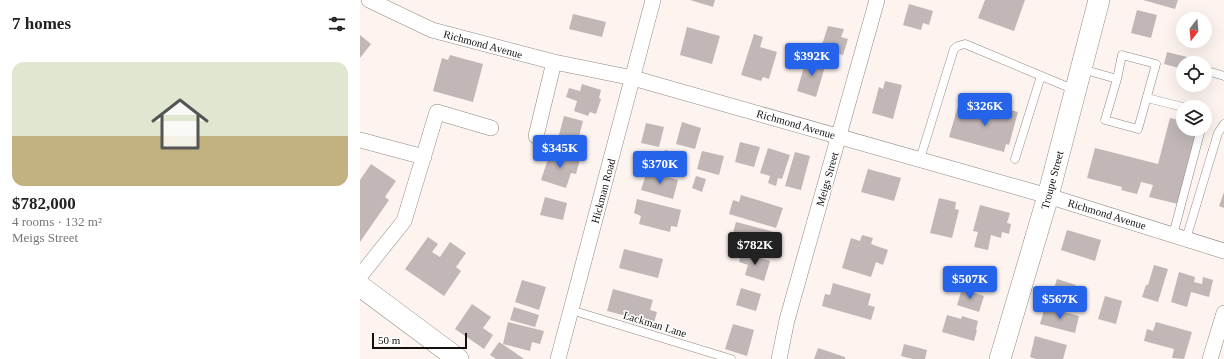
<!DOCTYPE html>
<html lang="en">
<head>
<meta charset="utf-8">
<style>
	:root { --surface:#fff; --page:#f2f2f2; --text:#222; --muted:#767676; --line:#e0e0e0; --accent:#2563eb }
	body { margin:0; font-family:Georgia,serif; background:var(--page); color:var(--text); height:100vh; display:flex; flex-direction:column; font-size:15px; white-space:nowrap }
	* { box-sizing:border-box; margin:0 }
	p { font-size:13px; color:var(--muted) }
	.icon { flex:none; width:22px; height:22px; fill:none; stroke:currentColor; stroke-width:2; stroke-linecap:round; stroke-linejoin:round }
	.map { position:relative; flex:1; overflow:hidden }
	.details { display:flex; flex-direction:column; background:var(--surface); width:360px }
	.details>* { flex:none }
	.needle { width:26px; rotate:196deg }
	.tools { position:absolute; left:816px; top:12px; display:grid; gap:8px }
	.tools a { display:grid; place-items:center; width:36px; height:36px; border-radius:50%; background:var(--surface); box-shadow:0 4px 16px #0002; font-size:20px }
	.scale { position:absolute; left:12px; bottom:10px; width:95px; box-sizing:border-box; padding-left:4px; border:2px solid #13100f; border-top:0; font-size:11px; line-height:14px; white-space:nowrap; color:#13100f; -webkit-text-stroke:3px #fff; paint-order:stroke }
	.price { position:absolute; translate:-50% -34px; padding:0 9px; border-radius:4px; background:var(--accent); color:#fff; font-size:13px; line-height:26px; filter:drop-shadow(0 1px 2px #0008) }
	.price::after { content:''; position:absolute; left:50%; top:24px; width:12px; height:9px; margin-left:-6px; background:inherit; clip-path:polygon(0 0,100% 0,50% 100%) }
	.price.current { background:#222; color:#fff }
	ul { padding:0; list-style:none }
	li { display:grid; align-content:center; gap:8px; height:212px; padding:0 12px }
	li+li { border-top:1px solid var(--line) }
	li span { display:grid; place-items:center; height:124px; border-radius:12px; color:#555 }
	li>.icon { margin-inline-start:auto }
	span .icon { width:72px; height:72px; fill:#fffc; stroke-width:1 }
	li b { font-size:17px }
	h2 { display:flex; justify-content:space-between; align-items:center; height:48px; padding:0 12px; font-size:17px }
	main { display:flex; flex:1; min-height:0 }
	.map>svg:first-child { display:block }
	.building { fill:#c1b7b6 }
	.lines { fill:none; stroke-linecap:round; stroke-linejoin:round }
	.lane-casing { stroke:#908884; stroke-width:9 }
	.street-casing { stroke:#908884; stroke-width:16 }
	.secondary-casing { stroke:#908884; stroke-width:22 }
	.lane { stroke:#fff; stroke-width:8 }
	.street { stroke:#fff; stroke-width:15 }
	.secondary { stroke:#fff; stroke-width:21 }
	.labels { text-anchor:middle; stroke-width:3; stroke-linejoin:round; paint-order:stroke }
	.street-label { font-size:11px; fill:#13100f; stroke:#fff }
</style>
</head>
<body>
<main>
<section class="details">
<h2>7 homes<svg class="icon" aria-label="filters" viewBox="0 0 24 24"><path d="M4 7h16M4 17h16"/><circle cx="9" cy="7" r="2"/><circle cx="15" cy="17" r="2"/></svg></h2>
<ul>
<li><span style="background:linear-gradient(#dfe7d0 60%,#c2b280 0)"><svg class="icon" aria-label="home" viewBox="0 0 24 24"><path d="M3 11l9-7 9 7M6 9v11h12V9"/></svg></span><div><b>$782,000</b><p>4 rooms · 132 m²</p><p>Meigs Street</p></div></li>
</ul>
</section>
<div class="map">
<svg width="864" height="359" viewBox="0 0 864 359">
	<rect width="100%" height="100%" fill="#fdf3ef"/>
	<path class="building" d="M330,0H355L353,7Z
		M625,0H665L654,31L618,18Z
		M783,0H818L815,9Z
		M549,4L573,11L569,25L563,23L561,30L543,25Z
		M777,10L797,15L791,38L771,33Z
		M213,14L246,22L242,37L209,29Z
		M468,26L484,29L481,37L488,39L483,55L461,48Z
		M327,27L360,36L352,64L320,55Z
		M394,34L403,37L400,47L417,52L409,79L403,77L401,81L381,75Z
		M0,35L11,44L0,58Z
		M807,52L839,60L838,63H823V69L804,64Z
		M90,55L123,64L113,102L73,91L82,58L88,60Z
		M447,57L466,63L456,97L437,91Z
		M525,81L542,85L533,119L512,113L519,87L523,89Z
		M222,84L241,90L239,98L241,99L236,114L230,112L228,116L214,111L217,101L206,97L209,88L220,91Z
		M633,105L658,112L649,145L646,144L644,152L589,137L598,106L630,116Z
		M204,116L223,121L218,140L199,135Z
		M810,118L823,121V129H838L818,204L789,197L793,185L781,182L777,194L761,190L762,187L727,178L735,148L798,164Z
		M322,122L341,128L335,149L316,144Z
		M286,123L304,127L299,147L281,143Z
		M380,142L400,147L394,167L375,162Z
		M408,148L430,155L422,179L418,178L416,186L408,183L410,176L400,173Z
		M305,150L319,154L316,168L301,164Z
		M195,151L220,159L216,174L211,173L206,188L181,180L188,159L192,160Z
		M342,151L364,156L359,175L337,169Z
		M435,152L450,156L441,190L425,186Z
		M11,164L36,181L25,197L29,200L0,242V180Z
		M508,169L541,178L534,201L501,192Z
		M287,171L318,180L313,199L281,190Z
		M336,176L346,179L342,192L332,188Z
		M864,192V208L859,206Z
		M381,195L423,208L416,228L369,214L373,200L379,202Z
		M185,197L207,203L203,220L180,215Z
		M579,198L596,202L595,209L599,210L592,238L570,233Z
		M277,199L321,210L317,227L311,226L310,232L279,224L281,216L274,213Z
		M620,205L650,213L647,223L651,224L649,234L642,232L641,238L631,235L628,250L614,247L618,232L613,231Z
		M376,222L414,232L409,251L371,240Z
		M707,230L741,240L735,261L701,250Z
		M502,235L513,238L511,244L528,250L523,265L516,262L511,277L482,268L491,238L500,241Z
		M68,237L78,244L72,252L80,257L90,242L106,253L96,267L101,271L84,296L45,269Z
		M264,249L303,259L298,278L259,268Z
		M382,252L410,261L404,281L385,275L388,265L379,262Z
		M794,265L808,269L798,302L782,297L786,285H788Z
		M819,272L835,277L834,282L842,284L843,277L853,280L849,297L831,292L827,307L811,302Z
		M697,279L716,285L710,304L691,298Z
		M162,280L186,287L179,310L155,302Z
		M473,283L511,294L508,305L515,307L511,320L462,306L465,294L470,295Z
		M381,288L401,294L396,311L376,305Z
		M253,289L293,300L290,310L297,312L294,323L247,311Z
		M602,289L624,296L619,312L597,305Z
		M745,296L762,301L756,324L738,319Z
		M112,304L131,317L123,328L133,335L124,349L95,329Z
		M154,307L179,315L175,327L150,320Z
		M685,307L719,316L715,333L680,324Z
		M587,315L601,319L602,316L618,321L616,330H617L614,341L582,332Z
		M148,322L184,331L180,344L172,342L170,351L143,344Z
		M796,322L832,332L824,359L812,358L814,349L784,341L787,329L793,331Z
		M373,324L394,330L387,356L365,349Z
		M675,336L707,345L703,359H676L670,357Z
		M139,342L144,345L164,359H136L130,355Z
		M544,344L567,350L565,359H553L541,356Z
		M458,348L485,357V359H454Z"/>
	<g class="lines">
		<defs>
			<path id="lane" d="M722,69L757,79L745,120L778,129L796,64L762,55L757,79
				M851,72L864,76
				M787,98L823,107
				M560,159L594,49L598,46L605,44L715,90
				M655,159L681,76
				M813,235L841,129
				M826,239L858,133L864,124
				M211,310L371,359"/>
			<path id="street" d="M9,0L72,30L194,62L273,78L688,196L864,251
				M176,136L194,62
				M0,140L64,157
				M0,276L44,221L77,112L131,128
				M198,359L293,0
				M419,359L427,320L517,0
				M850,359L864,313"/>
			<path id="secondary" d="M0,286L98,359
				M640,359L688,196L739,0"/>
		</defs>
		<use href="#lane" class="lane-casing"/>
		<use href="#street" class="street-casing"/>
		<use href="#secondary" class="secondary-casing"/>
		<use href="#lane" class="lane"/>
		<use href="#street" class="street"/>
		<use href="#secondary" class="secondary"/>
	</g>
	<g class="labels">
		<g class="street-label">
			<text transform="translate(123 44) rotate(15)" y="4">Richmond Avenue</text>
			<text transform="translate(436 124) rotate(16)" y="4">Richmond Avenue</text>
			<text transform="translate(467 179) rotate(-74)" y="4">Meigs Street</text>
			<text transform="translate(692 180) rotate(-75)" y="4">Troupe Street</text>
			<text transform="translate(243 191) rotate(-75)" y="4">Hickman Road</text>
			<text transform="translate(747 214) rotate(17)" y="4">Richmond Avenue</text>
			<text transform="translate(295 324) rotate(17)" y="4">Lackman Lane</text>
		</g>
	</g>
</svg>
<div class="tools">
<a><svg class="needle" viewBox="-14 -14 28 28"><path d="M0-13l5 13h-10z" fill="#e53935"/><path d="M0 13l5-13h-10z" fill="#767676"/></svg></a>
<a><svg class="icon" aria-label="locate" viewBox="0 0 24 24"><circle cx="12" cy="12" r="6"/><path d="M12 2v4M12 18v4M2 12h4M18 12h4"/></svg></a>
<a><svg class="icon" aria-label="layers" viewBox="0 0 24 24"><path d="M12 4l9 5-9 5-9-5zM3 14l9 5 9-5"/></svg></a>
</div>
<div class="scale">50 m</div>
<b class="price" style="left:452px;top:77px">$392K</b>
<b class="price" style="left:625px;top:127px">$326K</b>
<b class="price" style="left:200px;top:169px">$345K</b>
<b class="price" style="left:300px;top:185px">$370K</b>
<b class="price current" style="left:395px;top:266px">$782K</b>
<b class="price" style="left:610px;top:300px">$507K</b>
<b class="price" style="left:700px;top:320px">$567K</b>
</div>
</main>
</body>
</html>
